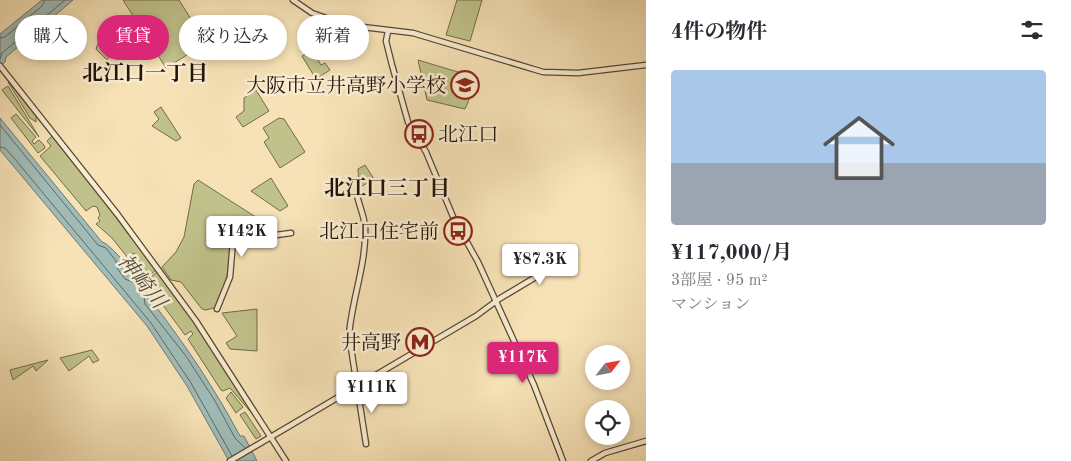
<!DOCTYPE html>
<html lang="ja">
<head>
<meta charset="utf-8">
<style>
	:root { --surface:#fff; --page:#f2f2f3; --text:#2b2b33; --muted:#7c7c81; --accent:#db2777 }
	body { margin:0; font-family:"Old Standard TT","Noto Serif JP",serif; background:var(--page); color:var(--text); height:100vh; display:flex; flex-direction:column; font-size:19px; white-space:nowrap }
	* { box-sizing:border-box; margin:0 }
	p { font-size:16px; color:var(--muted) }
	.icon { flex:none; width:28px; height:28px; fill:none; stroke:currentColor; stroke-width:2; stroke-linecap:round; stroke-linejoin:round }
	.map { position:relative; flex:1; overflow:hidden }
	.panel { display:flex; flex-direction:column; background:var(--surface); width:425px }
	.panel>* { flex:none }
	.guide { position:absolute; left:15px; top:15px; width:475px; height:45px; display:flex; gap:10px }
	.needle { width:32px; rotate:58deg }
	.controls { position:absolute; left:585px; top:345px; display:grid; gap:10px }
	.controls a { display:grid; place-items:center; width:45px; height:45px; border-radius:50%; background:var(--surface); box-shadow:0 2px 8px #0003; font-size:25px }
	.price { position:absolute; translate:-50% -42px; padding:0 11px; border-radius:5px; background:#fff; color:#222; font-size:16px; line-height:32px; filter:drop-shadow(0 1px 2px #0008) }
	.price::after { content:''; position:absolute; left:50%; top:30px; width:15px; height:11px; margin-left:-8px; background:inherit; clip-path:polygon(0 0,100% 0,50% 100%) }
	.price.active { background:var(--accent); color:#fff }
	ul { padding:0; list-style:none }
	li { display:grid; align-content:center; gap:10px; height:265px; padding:0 25px }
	li span { display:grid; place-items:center; height:155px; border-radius:5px; color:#555 }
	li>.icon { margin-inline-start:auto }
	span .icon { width:90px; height:90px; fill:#fffc; stroke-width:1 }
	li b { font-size:21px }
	h2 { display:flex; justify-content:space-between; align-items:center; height:60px; padding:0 25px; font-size:21px }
	.pill { padding:0 18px; border-radius:22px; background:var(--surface); box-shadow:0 2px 8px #0003; font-size:18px; line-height:45px }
	.pill.active { background:var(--accent); color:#fff }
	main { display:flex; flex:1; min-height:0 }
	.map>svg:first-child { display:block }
	.green { fill:#c1c28b; stroke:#716a49 }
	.water { fill:#a0bcb8; stroke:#6d7871 }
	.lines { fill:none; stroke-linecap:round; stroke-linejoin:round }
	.shore { stroke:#606860; stroke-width:1 }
	.tertiary-casing { stroke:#564733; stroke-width:7 }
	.tertiary { stroke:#f9ecd0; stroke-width:4.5 }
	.labels { text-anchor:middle; stroke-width:5; stroke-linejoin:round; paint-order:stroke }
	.poi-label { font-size:20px; fill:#211307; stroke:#f9ecd0; text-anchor:end }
	.neighbourhood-label { font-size:21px; font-weight:bold; fill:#211307; stroke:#f9ecd0 }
	.water-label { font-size:21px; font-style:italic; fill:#4d4e45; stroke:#f9ecd0 }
</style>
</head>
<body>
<main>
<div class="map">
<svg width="646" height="461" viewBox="0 0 646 461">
	<rect width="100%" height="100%" fill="#f6e2b6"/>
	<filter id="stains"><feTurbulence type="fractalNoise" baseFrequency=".004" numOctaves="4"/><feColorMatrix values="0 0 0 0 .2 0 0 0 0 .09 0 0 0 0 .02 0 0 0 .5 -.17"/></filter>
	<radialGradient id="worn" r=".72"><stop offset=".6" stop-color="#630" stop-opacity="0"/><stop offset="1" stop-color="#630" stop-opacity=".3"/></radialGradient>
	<path class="green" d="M123,0H179L206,43L166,68Z
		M457,0H482L470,41L446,35Z
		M102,40L106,41L110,56L107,60L96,49L99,41Z
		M312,50L321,65L325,63L330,70L316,79L302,56Z
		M418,60L478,78L465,109L427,100Z
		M10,81L36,114V122L30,118L8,82Z
		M8,86L39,137L2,90Z
		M256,90L269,111L243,127L236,117L244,111V98Z
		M161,107L181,138L176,141L152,126L159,119L154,112Z
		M16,114L36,137L32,141L34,144L39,140L44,145L45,148L38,153L11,118Z
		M279,118L284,119L305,152L280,168L264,142L269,138L263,128Z
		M53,135L156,270L150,275L151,277L157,272L194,322L256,418L230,388L223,391L221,390L188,339L193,334L191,331L185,335L131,262L137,257L134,253L128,258L112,238L96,224L100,221L98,218L100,215L97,207L93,206L86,211L40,156L51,146L47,141Z
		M365,165L374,179L362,186L359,185L358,169Z
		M271,178L288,206L280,211L251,191Z
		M198,180L276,230L232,238L227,276L217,307L206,310L202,309L181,282L171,280L162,267L176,252L184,237L194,184Z
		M257,309V351L230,349L226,343L237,336L222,313Z
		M92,350L99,360L93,363L89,356L69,371L60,358Z
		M48,360L36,371L33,366L13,380L10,370Z
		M231,392L243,407L236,413L226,398Z
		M245,412L261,436L256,439L240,415Z"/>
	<path class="water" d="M42,0H73L6,57L5,62L0,66V34Z
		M0,118L102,242C111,243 151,292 149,301L154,304C186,346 215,389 240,436H244L257,461H229L187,386L147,326L0,150Z"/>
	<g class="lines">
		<path class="shore" d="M0,38L5,37L42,6L45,0
			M0,59L2,53L65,0
			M0,125L98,245L106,248L116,261L117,268L125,279L133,282L144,296L145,304L186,356L215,401L235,438L245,448
			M0,147L5,148L14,158L151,323L191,383L232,456"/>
		<defs>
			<path id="tertiary" d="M293,0L312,13L346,25L413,33L543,72L578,73L646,65
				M388,31L386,41L392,65L408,122L426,152L454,219L478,262L534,385L563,461
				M0,66L118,215L196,321L286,461
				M357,195C359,205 364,216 365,226C367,263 352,298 349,335L366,444
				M217,309L230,277L233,241L291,233
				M230,461L476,316L499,299L571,256
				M591,461L605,453L646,441"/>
		</defs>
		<use href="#tertiary" class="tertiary-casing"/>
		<use href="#tertiary" class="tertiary"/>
	</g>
	<defs>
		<symbol id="school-ring" viewBox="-11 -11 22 22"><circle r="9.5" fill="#f9ecd0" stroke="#8f2418" stroke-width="1.5"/><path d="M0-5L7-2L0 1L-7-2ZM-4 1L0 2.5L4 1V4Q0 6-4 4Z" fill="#8f2418"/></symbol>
		<symbol id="bus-ring" viewBox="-11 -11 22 22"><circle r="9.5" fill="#f9ecd0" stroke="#8f2418" stroke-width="1.5"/><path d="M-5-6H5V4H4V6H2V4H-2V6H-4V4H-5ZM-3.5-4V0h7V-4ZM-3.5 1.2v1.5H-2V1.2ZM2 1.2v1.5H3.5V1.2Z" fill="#8f2418"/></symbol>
		<symbol id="metro-ring" viewBox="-11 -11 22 22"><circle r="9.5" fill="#f9ecd0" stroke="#8f2418" stroke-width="1.5"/><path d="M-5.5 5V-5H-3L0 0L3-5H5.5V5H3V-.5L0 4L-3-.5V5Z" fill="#8f2418"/></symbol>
	</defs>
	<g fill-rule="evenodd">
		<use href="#school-ring" x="449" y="69" width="32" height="32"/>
		<use href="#bus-ring" x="403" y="118" width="32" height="32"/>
		<use href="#bus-ring" x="442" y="215" width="32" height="32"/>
		<use href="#metro-ring" x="404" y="326" width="32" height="32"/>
	</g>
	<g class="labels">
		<g class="poi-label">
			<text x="446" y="92">大阪市立井高野小学校</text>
			<text x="438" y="141" text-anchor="start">北江口</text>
			<text x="439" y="238">北江口住宅前</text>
			<text x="401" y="349">井高野</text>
		</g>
		<g class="neighbourhood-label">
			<text x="145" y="80">北江口一丁目</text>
			<text x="387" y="195">北江口三丁目</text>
		</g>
		<g class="water-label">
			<text transform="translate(142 281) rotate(51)" y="7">神崎川</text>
		</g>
	</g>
	<rect width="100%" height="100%" filter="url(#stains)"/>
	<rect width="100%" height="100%" fill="url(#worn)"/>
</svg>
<div class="controls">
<a><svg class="needle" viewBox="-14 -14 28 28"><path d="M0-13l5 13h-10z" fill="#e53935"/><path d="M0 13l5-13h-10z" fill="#7c7c81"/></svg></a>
<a><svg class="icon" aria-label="locate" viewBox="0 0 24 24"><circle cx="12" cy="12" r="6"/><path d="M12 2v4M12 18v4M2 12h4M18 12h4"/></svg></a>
</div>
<b class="price" style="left:242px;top:258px">¥142K</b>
<b class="price" style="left:540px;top:286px">¥87.3K</b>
<b class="price active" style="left:523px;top:384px">¥117K</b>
<b class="price" style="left:372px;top:414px">¥111K</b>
<div class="guide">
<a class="pill">購入</a>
<a class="pill active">賃貸</a>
<a class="pill">絞り込み</a>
<a class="pill">新着</a>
</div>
</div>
<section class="panel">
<h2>4件の物件<svg class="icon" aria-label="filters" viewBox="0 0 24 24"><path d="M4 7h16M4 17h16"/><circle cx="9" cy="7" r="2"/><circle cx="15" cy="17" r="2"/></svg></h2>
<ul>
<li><span style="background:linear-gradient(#a9c7e8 60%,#9aa5b1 0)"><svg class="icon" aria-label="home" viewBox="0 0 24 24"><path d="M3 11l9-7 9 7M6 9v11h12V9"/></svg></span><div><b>¥117,000/月</b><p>3部屋 · 95 m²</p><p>マンション</p></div></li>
</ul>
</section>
</main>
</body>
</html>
